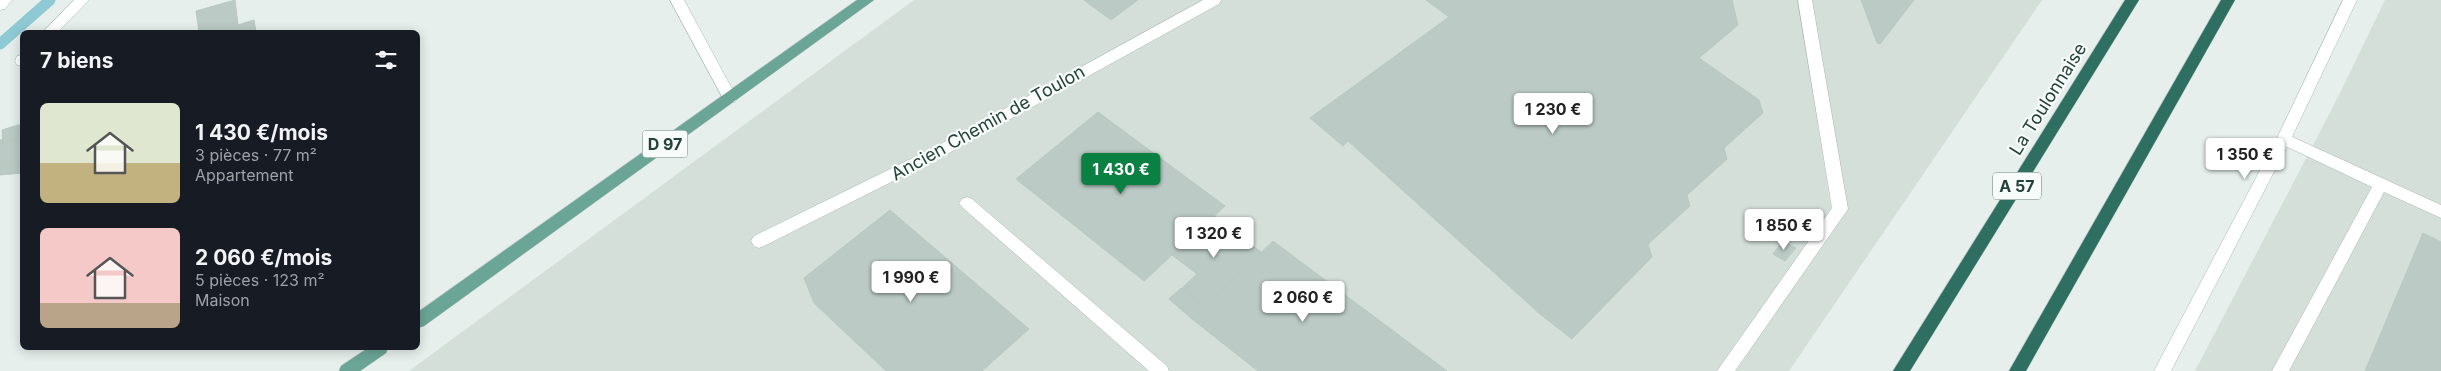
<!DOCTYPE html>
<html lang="fr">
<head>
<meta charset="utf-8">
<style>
	:root { --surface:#171b24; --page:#242831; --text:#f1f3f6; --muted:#9ea1a6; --accent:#0b8043 }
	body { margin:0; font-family:Inter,sans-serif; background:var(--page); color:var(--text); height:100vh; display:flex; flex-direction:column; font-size:19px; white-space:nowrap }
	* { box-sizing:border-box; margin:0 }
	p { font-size:16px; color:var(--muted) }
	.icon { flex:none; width:28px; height:28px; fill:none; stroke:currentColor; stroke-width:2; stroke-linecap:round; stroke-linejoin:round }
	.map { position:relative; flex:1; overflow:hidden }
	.details { position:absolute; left:20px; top:30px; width:400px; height:320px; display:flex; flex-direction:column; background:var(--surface); border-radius:8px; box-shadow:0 2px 12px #0003 }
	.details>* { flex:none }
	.price { position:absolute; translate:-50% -42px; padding:0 11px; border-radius:5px; background:#fff; color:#222; font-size:16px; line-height:32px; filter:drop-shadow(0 1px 2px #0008) }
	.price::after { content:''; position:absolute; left:50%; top:30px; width:15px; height:11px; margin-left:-8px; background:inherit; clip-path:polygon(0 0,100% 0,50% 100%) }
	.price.current { background:var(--accent); color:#fff }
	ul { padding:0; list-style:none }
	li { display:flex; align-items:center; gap:15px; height:125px; padding:0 20px }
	li span { display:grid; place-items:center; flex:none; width:140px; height:100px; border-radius:8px; color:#555 }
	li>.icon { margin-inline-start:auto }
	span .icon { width:60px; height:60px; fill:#fffc; stroke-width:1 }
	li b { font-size:21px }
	h2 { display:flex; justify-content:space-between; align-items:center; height:60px; padding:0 20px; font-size:21px }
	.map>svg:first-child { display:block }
	.built { fill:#d4dfda }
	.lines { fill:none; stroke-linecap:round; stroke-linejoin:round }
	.stream { stroke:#8ec9d4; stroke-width:11 }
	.building { fill:#bbcac4; stroke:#b8c9c2 }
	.lane-casing { stroke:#a8b8b2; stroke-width:1 }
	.street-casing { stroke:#a8b8b2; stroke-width:1 }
	.secondary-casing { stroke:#a4bbb3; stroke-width:1 }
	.primary-casing { stroke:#c2cac8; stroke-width:1 }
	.highway-casing { stroke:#c2cac8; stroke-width:1 }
	.lane { fill:#fff; fill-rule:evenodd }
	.street { fill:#fff; fill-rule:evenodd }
	.secondary { fill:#fff; fill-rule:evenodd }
	.primary { fill:#6aa596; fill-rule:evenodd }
	.highway { fill:#2f6f62; fill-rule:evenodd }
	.labels { text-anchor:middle; stroke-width:4.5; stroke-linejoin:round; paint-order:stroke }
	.shield { fill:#f7fbf9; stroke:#637a73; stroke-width:1 }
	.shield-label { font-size:16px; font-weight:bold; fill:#24423a }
	.street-label { font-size:18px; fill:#24423a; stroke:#f7fbf9 }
</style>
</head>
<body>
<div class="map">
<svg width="2441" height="371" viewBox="0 0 2441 371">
	<rect width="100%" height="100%" fill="#e6efeb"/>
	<path class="built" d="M914,0H2042L1789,371H409Z
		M2385,0H2441V371H2195L2338,97Z"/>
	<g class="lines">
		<path class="stream" d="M0,44L50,0"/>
	</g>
	<path class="building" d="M235,0L238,25L254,20L256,32H199L196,11Z
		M1084,0H1138L1111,20Z
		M1426,0H1732L1738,25L1699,58L1759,100L1763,113L1724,148L1727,159L1687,195L1690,206L1648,244L1652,257L1572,339L1540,314L1348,141L1343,146L1310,118L1449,17Z
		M1861,0H1914L1880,44L1877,43Z
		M1098,112L1225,206L1144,281L1016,179Z
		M18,125H22V163H10L0,167V140L2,139L3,144L17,139Z
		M18,125L17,139L3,144L2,130Z
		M10,163H22V173L0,175V167Z
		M890,210L1029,329L982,371H886L814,303L804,278Z
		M1214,216L1261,252L1205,306L1182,288L1197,274L1172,255Z
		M2423,233L2441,242V371H2365Z
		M1273,241L1447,371H1258L1192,319Z
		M1783,241L1796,248L1785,261L1773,254Z
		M1181,288L1205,306L1192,319L1169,299Z"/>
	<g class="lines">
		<defs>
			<path id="lane" d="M1203,0H1221L1219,4L947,154L764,246L759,248L754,246L751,241L754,236L937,146Z
				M2284,133L2441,205V218L2384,192L2289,371H2272L2372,187L2279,143L2277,139L2279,135Z
				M967,197L972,199L1167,366L1169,371H1149L962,207L959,203L962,199Z"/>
			<path id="street" d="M0,0H12L5,9L0,10Z
				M74,0H89L58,32H43Z
				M670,0H684L737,98L735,102H725Z
				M1798,0H1812L1848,209L1735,371H1717L1832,208Z
				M22,55V66L17,65L15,61L17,56Z"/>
			<path id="secondary" d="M2343,0H2357L2291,139L2171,371H2154L2277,138Z"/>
			<path id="primary" d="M857,0H874L424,326L418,328V312Z
				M368,348H388L386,353L360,371H339L341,366Z"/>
			<path id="highway" d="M2125,0H2139L1910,371H1893Z
				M2221,0H2235L2026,371H2009Z"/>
		</defs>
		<use href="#lane" class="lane-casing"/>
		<use href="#street" class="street-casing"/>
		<use href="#secondary" class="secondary-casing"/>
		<use href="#primary" class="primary-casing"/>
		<use href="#highway" class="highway-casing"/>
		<use href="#lane" class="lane"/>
		<use href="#street" class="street"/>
		<use href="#secondary" class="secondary"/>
		<use href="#primary" class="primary"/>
		<use href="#highway" class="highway"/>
	</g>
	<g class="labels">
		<g class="shield">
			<rect x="642.5" y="130.5" width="45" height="27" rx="4"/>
			<rect x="1993" y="172.5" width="48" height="27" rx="4"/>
		</g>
		<g class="shield-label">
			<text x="665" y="150">D 97</text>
			<text x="2017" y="192">A 57</text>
		</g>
		<g class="street-label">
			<text transform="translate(2048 99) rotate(-58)" y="6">La Toulonnaise</text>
			<text transform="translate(988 123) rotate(-29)" y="6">Ancien Chemin de Toulon</text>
		</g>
	</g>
</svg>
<b class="price" style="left:1553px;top:135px">1 230 €</b>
<b class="price" style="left:2245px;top:180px">1 350 €</b>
<b class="price current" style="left:1121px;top:195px">1 430 €</b>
<b class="price" style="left:1784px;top:251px">1 850 €</b>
<b class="price" style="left:1214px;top:259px">1 320 €</b>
<b class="price" style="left:911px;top:303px">1 990 €</b>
<b class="price" style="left:1303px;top:323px">2 060 €</b>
<section class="details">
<h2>7 biens<svg class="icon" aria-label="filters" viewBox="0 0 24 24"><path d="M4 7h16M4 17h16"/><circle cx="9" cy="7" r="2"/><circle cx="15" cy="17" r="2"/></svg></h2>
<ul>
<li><span style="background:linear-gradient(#dfe7d0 60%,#c2b280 0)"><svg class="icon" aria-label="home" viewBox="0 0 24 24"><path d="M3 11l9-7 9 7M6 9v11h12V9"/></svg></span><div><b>1 430 €/mois</b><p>3 pièces · 77 m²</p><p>Appartement</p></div></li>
<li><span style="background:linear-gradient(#f6c9c9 75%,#b9a48a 0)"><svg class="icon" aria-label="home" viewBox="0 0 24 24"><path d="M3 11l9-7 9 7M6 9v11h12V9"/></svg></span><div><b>2 060 €/mois</b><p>5 pièces · 123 m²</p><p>Maison</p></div></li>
</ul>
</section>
</div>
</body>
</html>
